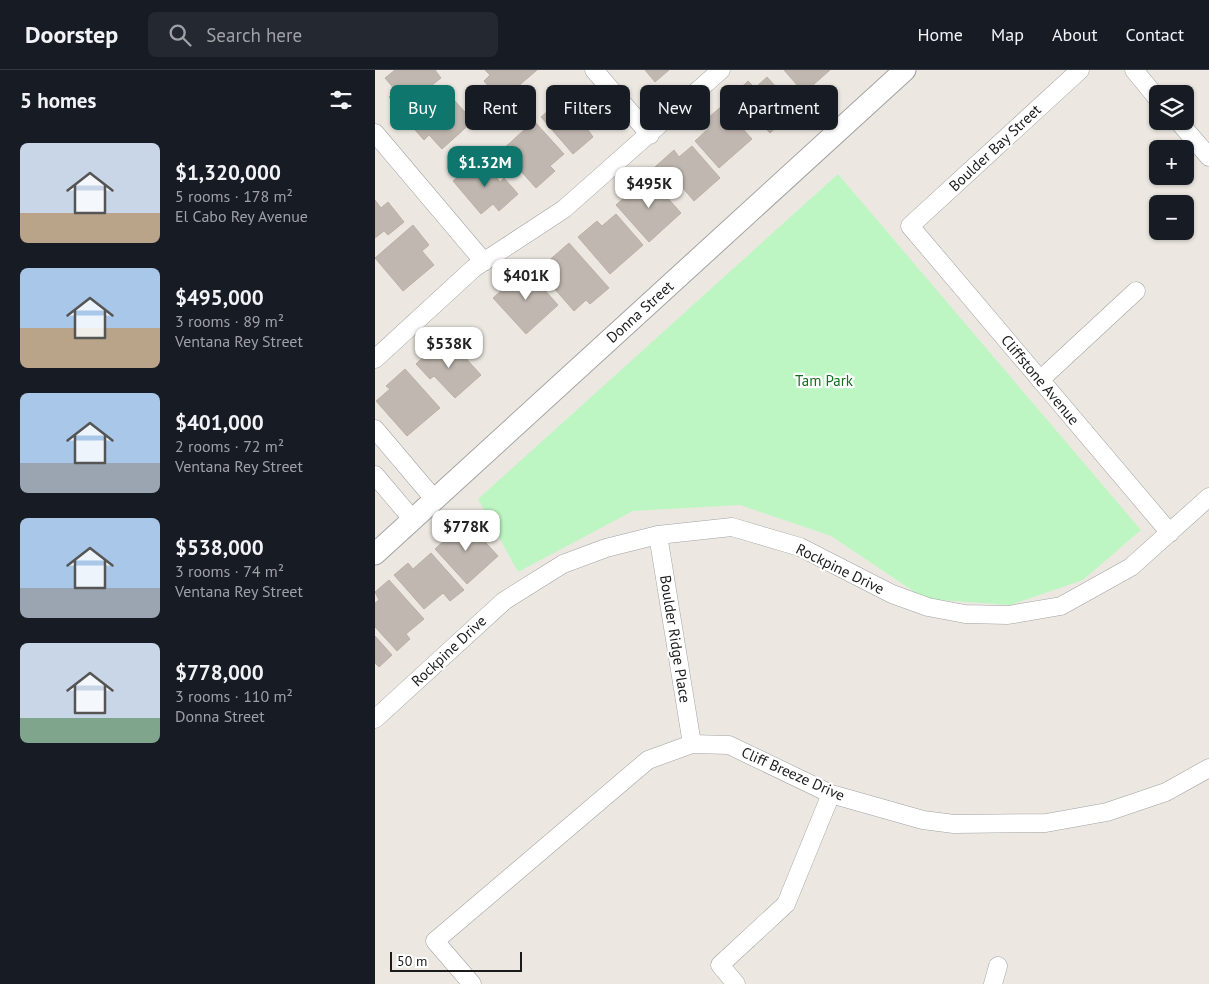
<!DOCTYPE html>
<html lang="en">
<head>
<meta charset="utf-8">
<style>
	:root { --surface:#171b24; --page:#242831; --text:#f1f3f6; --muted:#9ea1a6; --line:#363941; --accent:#0f766e }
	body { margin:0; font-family:"PT Sans",sans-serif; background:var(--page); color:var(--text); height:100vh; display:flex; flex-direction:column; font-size:19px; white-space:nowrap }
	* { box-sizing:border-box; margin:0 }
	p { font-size:16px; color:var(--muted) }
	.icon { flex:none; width:28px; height:28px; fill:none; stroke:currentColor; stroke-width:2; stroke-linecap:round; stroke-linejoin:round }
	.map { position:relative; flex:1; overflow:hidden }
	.panel { display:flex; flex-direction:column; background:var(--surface); width:375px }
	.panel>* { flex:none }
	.hud { position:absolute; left:15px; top:15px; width:475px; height:45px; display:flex; gap:10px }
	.buttons { position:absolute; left:774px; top:15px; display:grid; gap:10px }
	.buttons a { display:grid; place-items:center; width:45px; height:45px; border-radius:8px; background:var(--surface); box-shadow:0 1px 4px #0004; font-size:25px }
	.scale { position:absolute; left:15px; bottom:12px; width:132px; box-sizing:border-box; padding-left:5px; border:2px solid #1b1b1b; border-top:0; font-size:14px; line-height:18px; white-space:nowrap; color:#1b1b1b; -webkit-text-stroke:4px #fff; paint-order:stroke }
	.price { position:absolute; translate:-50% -42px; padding:0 11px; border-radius:10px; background:#fff; color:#222; font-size:16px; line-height:32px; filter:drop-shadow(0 1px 2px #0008) }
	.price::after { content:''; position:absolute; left:50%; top:30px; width:15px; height:11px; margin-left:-8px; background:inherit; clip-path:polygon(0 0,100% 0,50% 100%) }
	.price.current { background:var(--accent); color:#fff }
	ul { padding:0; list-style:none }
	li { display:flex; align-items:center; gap:15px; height:125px; padding:0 20px }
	li span { display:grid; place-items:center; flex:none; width:140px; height:100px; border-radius:8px; color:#555 }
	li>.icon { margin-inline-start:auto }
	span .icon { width:60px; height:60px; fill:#fffc; stroke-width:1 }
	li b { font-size:21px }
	h2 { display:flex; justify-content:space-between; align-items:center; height:60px; padding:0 20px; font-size:21px }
	.chip { padding:0 18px; border-radius:8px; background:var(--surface); box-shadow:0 1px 4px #0004; font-size:18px; line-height:45px }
	.chip.current { background:var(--accent); color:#fff }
	header { display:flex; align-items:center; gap:30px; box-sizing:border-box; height:70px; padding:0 25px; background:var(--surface); border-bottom:1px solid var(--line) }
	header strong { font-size:24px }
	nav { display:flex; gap:28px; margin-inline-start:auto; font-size:18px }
	.search { width:350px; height:45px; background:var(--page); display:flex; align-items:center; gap:12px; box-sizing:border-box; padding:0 18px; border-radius:8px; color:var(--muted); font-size:19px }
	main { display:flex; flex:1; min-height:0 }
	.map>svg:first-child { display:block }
	.park { fill:#bef6c3 }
	.building { fill:#c0b8b0; stroke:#bdafa4 }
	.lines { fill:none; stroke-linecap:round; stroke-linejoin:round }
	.minor-casing { stroke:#a2a2a2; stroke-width:19 }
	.tertiary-casing { stroke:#a2a2a2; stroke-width:23 }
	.minor { stroke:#fff; stroke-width:18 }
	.tertiary { stroke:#fff; stroke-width:21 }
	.labels { text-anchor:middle; stroke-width:4.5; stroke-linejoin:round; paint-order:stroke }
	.street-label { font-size:15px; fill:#1b1b1b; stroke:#fff }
	.park-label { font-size:15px; fill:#10721a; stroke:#fff }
</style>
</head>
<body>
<header>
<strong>Doorstep</strong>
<div class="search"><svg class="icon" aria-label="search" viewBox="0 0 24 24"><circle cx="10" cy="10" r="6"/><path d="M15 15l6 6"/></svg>Search here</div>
<nav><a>Home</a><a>Map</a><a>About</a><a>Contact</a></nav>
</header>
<main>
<section class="panel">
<h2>5 homes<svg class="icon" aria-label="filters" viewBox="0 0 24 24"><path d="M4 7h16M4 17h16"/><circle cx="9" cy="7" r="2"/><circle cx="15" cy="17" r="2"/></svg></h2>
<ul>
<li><span style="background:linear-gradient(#c9d6e8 70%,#b9a48a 0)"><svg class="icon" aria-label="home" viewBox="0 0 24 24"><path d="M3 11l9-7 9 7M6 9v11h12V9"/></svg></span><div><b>$1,320,000</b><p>5 rooms · 178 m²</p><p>El Cabo Rey Avenue</p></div></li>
<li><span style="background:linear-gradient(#a9c7e8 60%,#b9a48a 0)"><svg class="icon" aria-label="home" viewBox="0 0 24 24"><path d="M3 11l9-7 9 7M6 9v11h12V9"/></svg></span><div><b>$495,000</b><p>3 rooms · 89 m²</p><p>Ventana Rey Street</p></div></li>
<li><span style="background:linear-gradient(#a9c7e8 70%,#9aa5b1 0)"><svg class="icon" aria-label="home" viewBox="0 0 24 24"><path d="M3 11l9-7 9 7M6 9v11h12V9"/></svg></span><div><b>$401,000</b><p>2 rooms · 72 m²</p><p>Ventana Rey Street</p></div></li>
<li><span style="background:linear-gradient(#a9c7e8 70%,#9aa5b1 0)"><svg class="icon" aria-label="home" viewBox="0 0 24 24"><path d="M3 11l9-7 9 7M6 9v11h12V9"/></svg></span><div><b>$538,000</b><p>3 rooms · 74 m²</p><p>Ventana Rey Street</p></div></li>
<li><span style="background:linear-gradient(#c9d6e8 75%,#7fa58c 0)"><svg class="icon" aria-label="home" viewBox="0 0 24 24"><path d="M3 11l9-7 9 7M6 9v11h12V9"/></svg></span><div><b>$778,000</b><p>3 rooms · 110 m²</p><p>Donna Street</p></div></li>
</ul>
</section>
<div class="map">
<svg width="834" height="914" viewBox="0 0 834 914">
	<rect width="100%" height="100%" fill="#ece8e1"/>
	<path class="park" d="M463,104L766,460L708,510L635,535L550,529L456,466L365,435L258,441L143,502L103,429Z"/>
	<path class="building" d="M20,0H60L66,8L42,27L46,31L29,45L14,27L21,21L10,8Z
		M110,0H162L126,31L109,11L115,5Z
		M270,0H294L280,12Z
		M409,0H455L429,23Z
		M392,7L421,39L395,63L374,41L370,45L355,28L373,11L380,18Z
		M200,18L226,49L213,60L218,67L198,84L166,47Z
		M69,19L98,51L67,79L54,65L49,70L33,52Z
		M347,36L377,69L344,98L320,71L333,59L327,53Z
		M159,51L189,84L175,96L180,101L161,118L127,80Z
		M317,76L345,108L319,131L300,109L295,114L280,97L299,80L304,87Z
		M105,88L125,112L129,108L143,124L124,141L118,134L106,144L78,111Z
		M273,106L306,143L274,172L241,135Z
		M0,130L6,138L13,132L29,152L13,165L9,161L0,168Z
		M241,144L268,175L235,204L203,167L222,151L227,156Z
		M38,155L54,175L47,181L59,195L28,221L0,188Z
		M194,173L234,218L215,234L211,230L199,241L163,200Z
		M151,199L183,235L151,264L118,228Z
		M77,273L106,305L80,328L59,306L55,309L41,294L59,277L65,284Z
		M30,299L65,338L32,366L1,331L15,319L11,316Z
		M91,451L123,486L92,514L60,479Z
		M56,483L89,520L75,531L68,523L49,539L19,505L33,493L38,499Z
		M14,510L49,549L31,564L35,569L22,581L0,557V533L4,530L0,522Z
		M0,566L17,585L4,597L0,593Z"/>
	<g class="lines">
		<defs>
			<path id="minor" d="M219,0L275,65
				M705,0L535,156L795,463
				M759,0L782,28
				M803,51L834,87
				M0,63L109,192
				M0,289L99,198L189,139L346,0
				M665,310L761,221
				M0,359L60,430
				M0,405L38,450
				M283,465L317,674
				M0,649L129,531L188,494L231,478L283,465L357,457L425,477L517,524L553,537L590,544L633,545L686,536L756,497L834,427
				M97,914L60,871L273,690L317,674L354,675L456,724L548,750L579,754L671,753L732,742L791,722L834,698
				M361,914L345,895L411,834L456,724
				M618,914L623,896"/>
			<path id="tertiary" d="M0,484L530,0"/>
		</defs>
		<use href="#minor" class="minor-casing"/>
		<use href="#tertiary" class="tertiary-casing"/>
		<use href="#minor" class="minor"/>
		<use href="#tertiary" class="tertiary"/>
	</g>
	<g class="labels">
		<g class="street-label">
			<text transform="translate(620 78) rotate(-43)" y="5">Boulder Bay Street</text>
			<text transform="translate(265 242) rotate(-42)" y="5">Donna Street</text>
			<text transform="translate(665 310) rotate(50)" y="5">Cliffstone Avenue</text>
			<text transform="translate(465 499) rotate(26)" y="5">Rockpine Drive</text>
			<text transform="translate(300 569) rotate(81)" y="5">Boulder Ridge Place</text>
			<text transform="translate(74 581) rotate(-43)" y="5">Rockpine Drive</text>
			<text transform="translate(418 704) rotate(24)" y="5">Cliff Breeze Drive</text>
		</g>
		<g class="park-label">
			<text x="449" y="316">Tam Park</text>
		</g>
	</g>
</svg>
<div class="buttons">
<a><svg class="icon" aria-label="layers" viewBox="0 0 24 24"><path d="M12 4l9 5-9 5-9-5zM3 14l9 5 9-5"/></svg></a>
<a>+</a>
<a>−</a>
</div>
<div class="scale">50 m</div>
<b class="price current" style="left:110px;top:118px">$1.32M</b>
<b class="price" style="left:274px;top:139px">$495K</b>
<b class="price" style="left:151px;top:231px">$401K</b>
<b class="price" style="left:74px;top:299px">$538K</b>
<b class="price" style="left:91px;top:482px">$778K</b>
<div class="hud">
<a class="chip current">Buy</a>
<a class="chip">Rent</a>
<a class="chip">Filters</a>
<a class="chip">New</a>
<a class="chip">Apartment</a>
</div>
</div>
</main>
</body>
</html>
